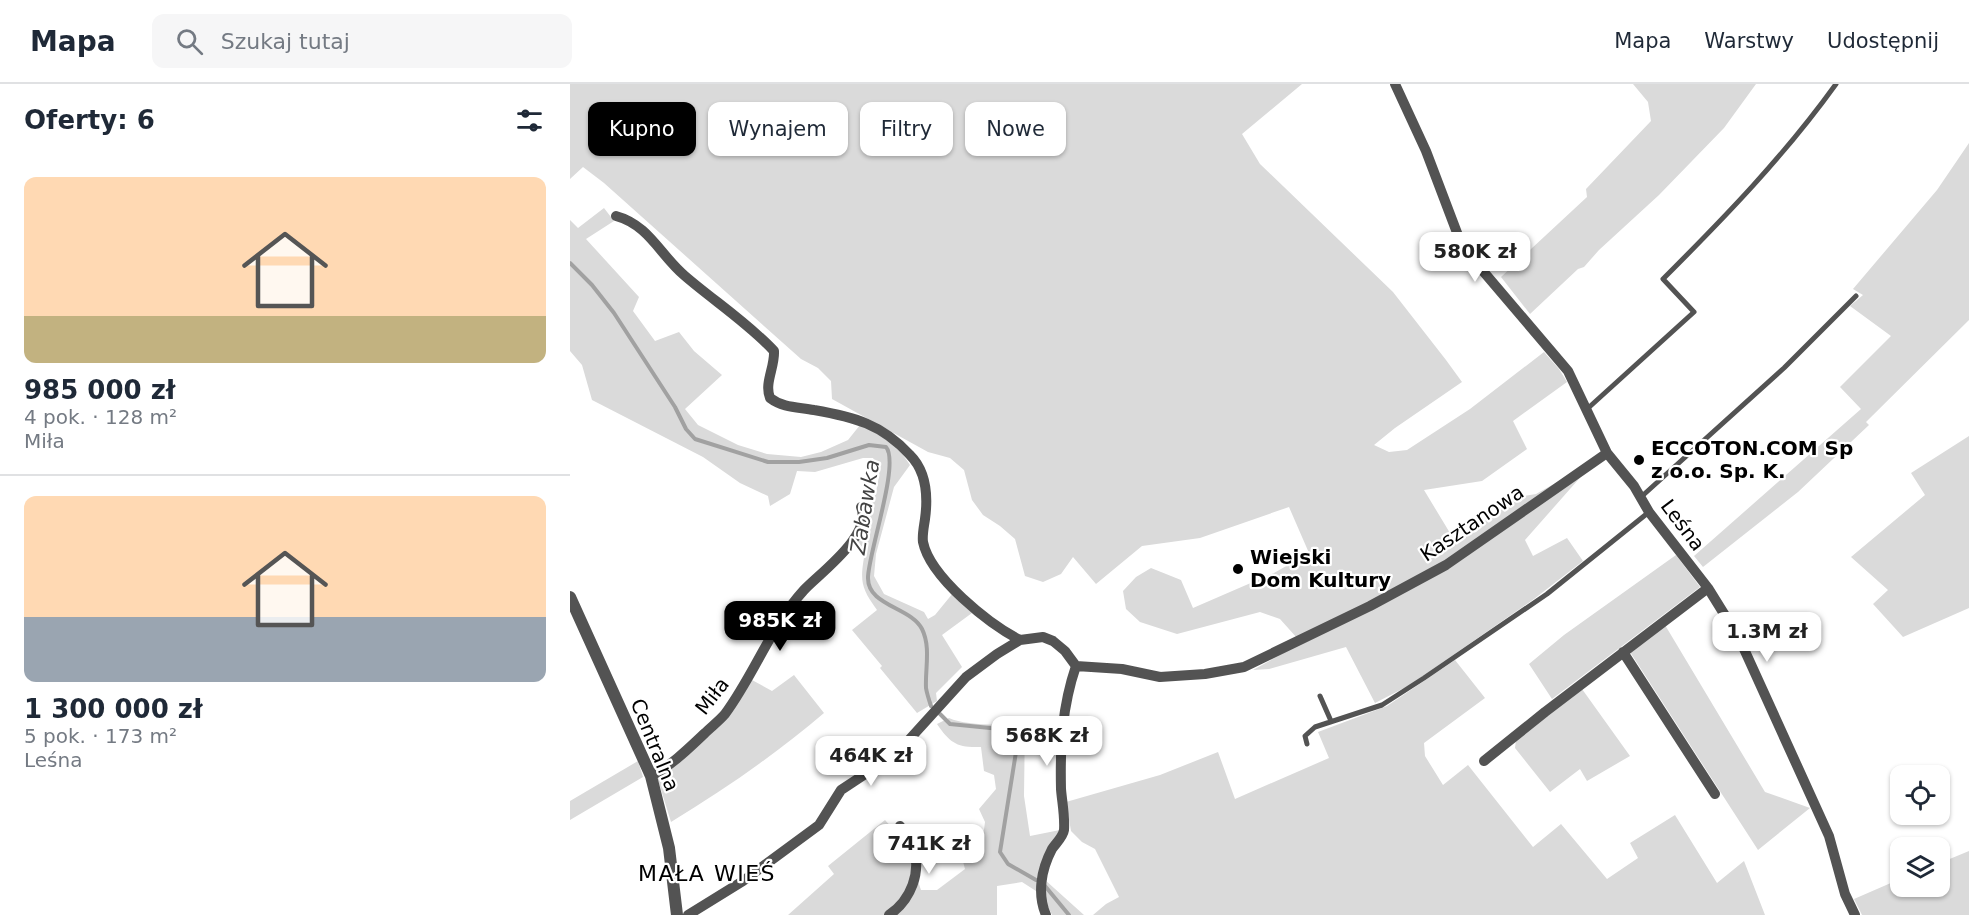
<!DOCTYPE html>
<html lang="pl">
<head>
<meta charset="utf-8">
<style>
	:root { --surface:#fff; --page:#f6f6f7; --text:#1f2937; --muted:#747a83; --line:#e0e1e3; --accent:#000 }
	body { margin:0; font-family:"DejaVu Sans",sans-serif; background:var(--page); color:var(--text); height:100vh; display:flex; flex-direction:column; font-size:22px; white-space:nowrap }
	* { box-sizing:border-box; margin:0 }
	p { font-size:20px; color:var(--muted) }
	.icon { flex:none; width:33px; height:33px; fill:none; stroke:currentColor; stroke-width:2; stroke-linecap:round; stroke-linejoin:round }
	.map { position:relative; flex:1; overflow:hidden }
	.side { display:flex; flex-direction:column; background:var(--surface); width:570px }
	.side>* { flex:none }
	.top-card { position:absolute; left:18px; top:18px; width:570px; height:54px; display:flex; gap:12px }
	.controls { position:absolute; left:1320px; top:681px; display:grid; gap:12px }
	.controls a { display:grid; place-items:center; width:60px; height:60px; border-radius:12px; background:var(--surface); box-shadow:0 2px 4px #0004; font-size:30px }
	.price { position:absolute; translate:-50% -51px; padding:0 14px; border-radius:12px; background:#fff; color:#222; font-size:20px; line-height:39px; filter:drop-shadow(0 2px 3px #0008) }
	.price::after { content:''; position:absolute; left:50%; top:36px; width:18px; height:14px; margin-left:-9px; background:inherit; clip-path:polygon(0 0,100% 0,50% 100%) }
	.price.on { background:var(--accent); color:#fff }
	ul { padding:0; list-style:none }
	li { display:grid; align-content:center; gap:12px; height:318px; padding:0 24px }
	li+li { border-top:2px solid var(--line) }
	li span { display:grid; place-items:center; height:186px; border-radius:12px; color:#555 }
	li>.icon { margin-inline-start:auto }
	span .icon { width:108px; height:108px; fill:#fffc; stroke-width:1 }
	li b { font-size:26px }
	h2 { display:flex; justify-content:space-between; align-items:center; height:72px; padding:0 24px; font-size:26px }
	.tag { padding:0 21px; border-radius:12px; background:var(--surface); box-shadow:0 2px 4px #0004; font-size:21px; line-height:54px }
	.tag.on { background:var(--accent); color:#fff }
	header { display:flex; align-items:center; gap:36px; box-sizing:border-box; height:84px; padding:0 30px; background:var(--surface); border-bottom:2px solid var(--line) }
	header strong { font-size:28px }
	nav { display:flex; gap:33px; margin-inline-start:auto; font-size:21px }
	.search { width:420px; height:54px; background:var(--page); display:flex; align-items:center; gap:15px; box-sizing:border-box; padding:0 21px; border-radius:12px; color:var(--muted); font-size:22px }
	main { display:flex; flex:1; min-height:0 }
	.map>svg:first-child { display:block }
	.green { fill:#dadada }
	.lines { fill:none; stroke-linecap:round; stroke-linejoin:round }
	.stream { stroke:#a1a1a1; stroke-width:4 }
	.service { stroke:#535353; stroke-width:5 }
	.minor { stroke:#535353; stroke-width:10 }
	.tertiary { stroke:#535353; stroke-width:12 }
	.poi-dot { fill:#000; stroke:#fff; stroke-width:2 }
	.labels { text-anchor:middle; stroke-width:4.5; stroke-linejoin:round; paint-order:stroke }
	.poi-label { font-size:20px; font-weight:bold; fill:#000; stroke:#fff; text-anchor:start }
	.street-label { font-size:20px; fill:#000; stroke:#fff }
	.water-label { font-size:21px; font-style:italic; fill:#424242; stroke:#fff }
	.quarter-label { font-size:22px; letter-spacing:1.5px; fill:#000; stroke:#fff }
</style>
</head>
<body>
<header>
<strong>Mapa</strong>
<div class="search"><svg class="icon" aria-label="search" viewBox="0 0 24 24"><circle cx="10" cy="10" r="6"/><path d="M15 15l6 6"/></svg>Szukaj tutaj</div>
<nav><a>Mapa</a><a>Warstwy</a><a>Udostępnij</a></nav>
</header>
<main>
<section class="side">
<h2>Oferty: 6<svg class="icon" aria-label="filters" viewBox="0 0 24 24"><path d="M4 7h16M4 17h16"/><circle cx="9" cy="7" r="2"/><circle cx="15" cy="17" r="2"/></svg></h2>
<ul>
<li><span style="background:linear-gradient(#ffd9b3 75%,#c2b280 0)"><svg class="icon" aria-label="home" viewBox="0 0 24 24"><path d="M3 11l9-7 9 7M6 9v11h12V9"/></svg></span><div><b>985 000 zł</b><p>4 pok. · 128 m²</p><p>Miła</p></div></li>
<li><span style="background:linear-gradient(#ffd9b3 65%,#9aa5b1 0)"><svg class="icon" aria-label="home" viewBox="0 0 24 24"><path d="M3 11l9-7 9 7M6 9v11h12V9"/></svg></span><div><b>1 300 000 zł</b><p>5 pok. · 173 m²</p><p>Leśna</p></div></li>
</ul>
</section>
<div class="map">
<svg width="1399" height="831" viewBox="0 0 1399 831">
	<rect width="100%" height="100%" fill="#fff"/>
	<path class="green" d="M0,0H732L672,50L690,80L823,208L876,276L892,298L825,344L804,361L819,368L837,366L900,325L974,268L989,285L997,298L943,337L957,365L912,397L854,406L883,454L892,453L949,413L966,410L998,392L1015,388L955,456L963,472L997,454L1013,477L964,515L840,601L805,619L776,563L699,585L683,586L719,566L727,554L710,535L690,528L607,550L570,538L556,525L553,507L566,493L581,484L611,496L623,524L704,489L739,469L719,423L630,454L572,462L526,500L503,473L491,490L473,498L455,492L445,455L430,442L413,431L402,416L394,386L380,374L358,368L262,315L261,297L248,284L231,275L34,99L13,83L0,95Z
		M1063,0H1186L1154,44L1089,111L1029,166L1014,183L1008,185L960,230L931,193L1017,113L1016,105L1081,37L1078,18Z
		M1399,59V236L1296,338L1299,341L1228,408L1133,483L1124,472L1291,325L1270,303L1321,252L1280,222L1293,211L1283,205L1367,106Z
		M34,124L44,137L16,155L69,213L63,227L85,257L109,248L124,267L152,291L115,325L128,341L168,361L197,370L231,373L251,368L278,356L290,341C314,351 326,359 340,381L324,403L306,470L304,492L314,510L354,528L358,535L365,531L383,509L402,529L372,551L392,583L366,609L367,617L347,629L310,584L312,582L282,546L307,526C290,503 290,496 295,468L284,458C295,440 309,409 309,387C308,382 305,378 303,374H293L245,388L227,387L220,410L200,422L198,412L170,399L133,373L22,316L12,281L0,267V136L8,144Z
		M1399,352V524L1333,553L1303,520L1318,506L1281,473L1355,411L1341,389Z
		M1106,471L1130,503L982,615L959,580L994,551Z
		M1095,541L1195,708L1240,724L1188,766L1060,568Z
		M885,576L915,614L854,659L855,672L873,701L898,681L963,763L991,740L1037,795L1068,774L1060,759L1105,731L1147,799L1174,777L1195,831H523L536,820L549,813L525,765L512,758L501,747L496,718L590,691L648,668L665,715L759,674L748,648L817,622Z
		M224,591L254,629C206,670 155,705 101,738L88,696L89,691L182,596L202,607Z
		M1012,605L1060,672L1017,697L1010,685L980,708L945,664L946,656Z
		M379,634C397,642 437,642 455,638L454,712L460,752L490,746L466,807L452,798L427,802V831H218L264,790L258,782L315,736L334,757L351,806H367L395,785L386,751L413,753L415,738L409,725L426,705L424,691L414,687L411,663C387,664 380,659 367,640Z
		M68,677L73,693L0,736V717Z
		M1399,767V831H1292L1284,815L1330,795V802H1370V779Z
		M474,795L514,831H482L476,818Z"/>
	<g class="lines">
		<path class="stream" d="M0,179L22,201L44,229L105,323L116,345L125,355L198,378H229L257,374L299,361L316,363C330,379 299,467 298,493C297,522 341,523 352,545C361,563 355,585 356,604C357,610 359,616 361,622
			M370,630L380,640L440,646L446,655V668L430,768L438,780L466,796
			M475,802L499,831"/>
		<path class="service" d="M1016,326L1124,228L1093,195C1155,133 1215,71 1266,0
			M1071,413L1214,284L1286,212
			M750,612L761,637
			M737,660L735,652L745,643L812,621L854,594L977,510L1079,428"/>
		<path class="minor" d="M825,0L856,67L889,154L901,173L998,287L1037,369L1064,402L1079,428L1138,504L1169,554L1259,752L1275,810L1285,831
			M46,132C79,141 90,171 115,192C144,217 178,239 204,267C205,283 194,299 200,314C213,324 229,323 244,326C284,333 312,340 340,371C357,388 358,413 355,435C354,442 352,451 353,458C360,493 419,540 450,556
			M1053,568L1145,710
			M914,677L975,628L1138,504
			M81,692C102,681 118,665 135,649C141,643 149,637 155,630C184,591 201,542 234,506C250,489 303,451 291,423
			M118,831L173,797L249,741L271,706L327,669L396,593L427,570L450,556L473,553L483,557L495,567L506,582L552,585L590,593L635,590L674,583L800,522L876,481L1037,369
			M319,831C341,816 352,788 343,762C340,755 334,748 330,742
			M476,831C467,810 471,786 482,765C486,759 493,753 494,746C495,732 492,718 491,705C490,662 492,623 506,582"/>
		<path class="tertiary" d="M0,513L81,692L99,764L107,831"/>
	</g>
	<g class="poi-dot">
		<circle cx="1069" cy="376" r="6"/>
		<circle cx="668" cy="485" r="6"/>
	</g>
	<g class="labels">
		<g class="poi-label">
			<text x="1081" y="371">ECCOTON.COM Sp<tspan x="1081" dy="23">z o.o. Sp. K.</tspan></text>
			<text x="680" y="480">Wiejski<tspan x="680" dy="23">Dom Kultury</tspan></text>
		</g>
		<g class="street-label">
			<text transform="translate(902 439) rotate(-34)" y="7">Kasztanowa</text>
			<text transform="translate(1113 441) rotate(53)" y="7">Leśna</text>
			<text transform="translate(142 612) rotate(-52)" y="7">Miła</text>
			<text transform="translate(85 661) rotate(68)" y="7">Centralna</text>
		</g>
		<g class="water-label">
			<text transform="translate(295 423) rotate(-81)" y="7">Zabawka</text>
		</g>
		<g class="quarter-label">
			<text x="137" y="797">MAŁA WIEŚ</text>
		</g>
	</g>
</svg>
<div class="controls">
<a><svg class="icon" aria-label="locate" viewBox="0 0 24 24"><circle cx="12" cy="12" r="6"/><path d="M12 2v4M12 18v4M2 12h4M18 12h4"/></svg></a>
<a><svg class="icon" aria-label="layers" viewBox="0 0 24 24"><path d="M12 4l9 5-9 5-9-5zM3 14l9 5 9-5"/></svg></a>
</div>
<b class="price" style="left:905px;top:199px">580K zł</b>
<b class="price on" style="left:210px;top:568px">985K zł</b>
<b class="price" style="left:1197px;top:579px">1.3M zł</b>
<b class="price" style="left:477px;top:683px">568K zł</b>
<b class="price" style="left:301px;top:703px">464K zł</b>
<b class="price" style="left:359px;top:791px">741K zł</b>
<div class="top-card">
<a class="tag on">Kupno</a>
<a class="tag">Wynajem</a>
<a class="tag">Filtry</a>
<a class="tag">Nowe</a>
</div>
</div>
</main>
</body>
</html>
